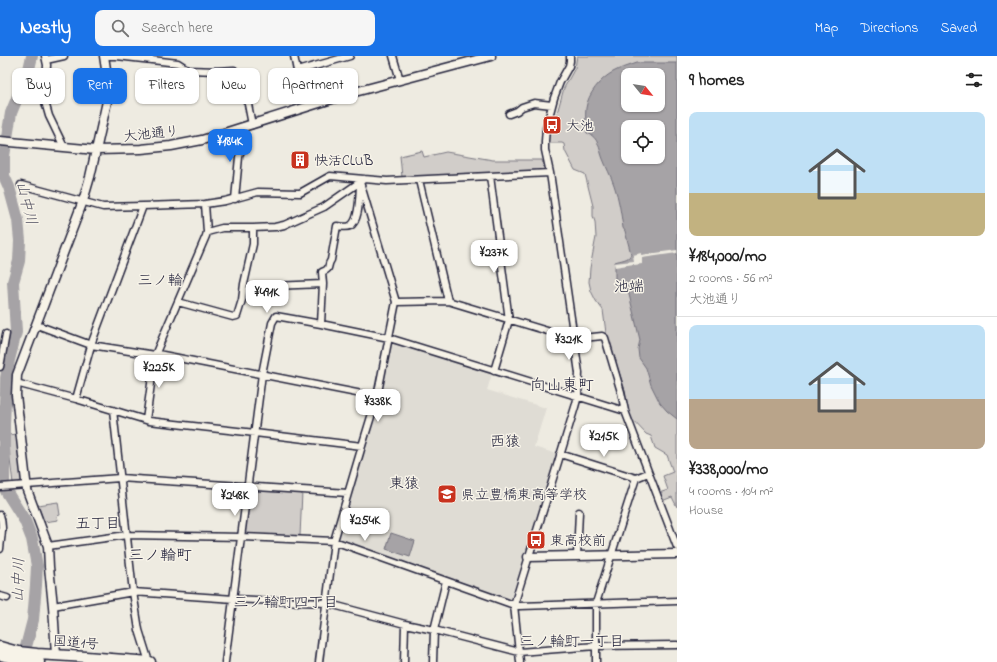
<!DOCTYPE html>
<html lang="en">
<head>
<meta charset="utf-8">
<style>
	:root { --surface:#fff; --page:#f6f6f6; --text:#222; --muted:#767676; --line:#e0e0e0; --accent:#1a73e8 }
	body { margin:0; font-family:"Indie Flower","Klee One",sans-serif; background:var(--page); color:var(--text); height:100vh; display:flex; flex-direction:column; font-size:15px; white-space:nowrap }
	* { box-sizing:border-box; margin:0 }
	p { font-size:13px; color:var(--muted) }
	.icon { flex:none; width:22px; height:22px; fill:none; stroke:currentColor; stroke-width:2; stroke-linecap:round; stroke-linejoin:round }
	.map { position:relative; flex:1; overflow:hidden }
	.sheet { display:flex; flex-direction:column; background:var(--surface); width:320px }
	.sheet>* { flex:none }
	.banner { position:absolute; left:12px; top:12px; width:380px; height:36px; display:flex; gap:8px }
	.needle { width:26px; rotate:120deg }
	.buttons { position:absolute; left:621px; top:12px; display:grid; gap:8px }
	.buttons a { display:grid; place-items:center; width:44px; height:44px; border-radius:8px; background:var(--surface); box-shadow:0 1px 3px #0004; font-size:20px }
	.price { position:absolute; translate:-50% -34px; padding:0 9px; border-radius:8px; background:#fff; color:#222; font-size:13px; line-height:26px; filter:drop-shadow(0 1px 2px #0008) }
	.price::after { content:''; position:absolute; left:50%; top:24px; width:12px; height:9px; margin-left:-6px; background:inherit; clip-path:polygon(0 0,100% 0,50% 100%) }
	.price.selected { background:var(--accent); color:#fff }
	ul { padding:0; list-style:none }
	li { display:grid; align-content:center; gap:8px; height:212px; padding:0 12px }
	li+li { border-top:1px solid var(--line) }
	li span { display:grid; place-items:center; height:124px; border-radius:8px; color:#555 }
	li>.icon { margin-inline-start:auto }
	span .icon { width:72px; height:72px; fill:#fffc; stroke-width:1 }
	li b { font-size:17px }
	h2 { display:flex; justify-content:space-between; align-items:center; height:48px; padding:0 12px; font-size:17px }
	.tag { padding:0 14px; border-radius:8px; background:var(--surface); box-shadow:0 1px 3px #0004; font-size:14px; line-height:36px }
	.tag.selected { background:var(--accent); color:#fff }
	header { display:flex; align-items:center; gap:24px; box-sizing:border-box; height:56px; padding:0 20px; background:var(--accent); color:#fff }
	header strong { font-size:19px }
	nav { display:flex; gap:22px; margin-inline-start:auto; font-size:14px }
	.search { width:280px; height:36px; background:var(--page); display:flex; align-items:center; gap:10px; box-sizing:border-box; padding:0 14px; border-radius:8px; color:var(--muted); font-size:15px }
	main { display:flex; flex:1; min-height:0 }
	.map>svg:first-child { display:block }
	.built { fill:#dfdcd4 }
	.green { fill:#d1cdc9; stroke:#7a7882; fill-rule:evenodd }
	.water { fill:#a6a3a6; stroke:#716f7b; fill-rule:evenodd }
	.pier { fill:#eeebe1 }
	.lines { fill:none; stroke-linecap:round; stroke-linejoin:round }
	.river { stroke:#a6a3a6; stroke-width:12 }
	.minor-casing { stroke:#22223b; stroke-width:9 }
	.tertiary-casing { stroke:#22223b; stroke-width:11 }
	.trunk-casing { stroke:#22223b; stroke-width:13 }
	.minor { stroke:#f7f3e8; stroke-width:6 }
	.tertiary { stroke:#f7f3e8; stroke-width:8 }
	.trunk { stroke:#f7f3e8; stroke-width:10 }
	.labels { text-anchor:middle; stroke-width:3; stroke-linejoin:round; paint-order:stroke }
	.poi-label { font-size:14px; fill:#22223b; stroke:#f7f3e8; text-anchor:start }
	.street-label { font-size:14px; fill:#22223b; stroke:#f7f3e8 }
	.water-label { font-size:15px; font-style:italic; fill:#504f60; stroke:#f7f3e8 }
	.neighbourhood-label { font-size:15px; fill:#22223b; stroke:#f7f3e8 }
	.quarter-label { font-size:16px; fill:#22223b; stroke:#f7f3e8 }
</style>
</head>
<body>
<header>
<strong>Nestly</strong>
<div class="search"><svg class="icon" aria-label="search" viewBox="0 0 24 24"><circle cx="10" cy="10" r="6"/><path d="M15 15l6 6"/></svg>Search here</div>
<nav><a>Map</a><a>Directions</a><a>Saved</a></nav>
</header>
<main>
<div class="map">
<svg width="677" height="606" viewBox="0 0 677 606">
	<rect width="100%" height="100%" fill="#eeebe1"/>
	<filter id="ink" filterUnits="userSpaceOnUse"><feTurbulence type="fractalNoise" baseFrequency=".025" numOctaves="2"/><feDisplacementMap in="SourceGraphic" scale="8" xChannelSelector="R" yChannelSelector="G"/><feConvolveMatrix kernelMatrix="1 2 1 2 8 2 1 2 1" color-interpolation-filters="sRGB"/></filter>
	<g filter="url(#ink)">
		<path class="built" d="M392,286L492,318L487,334L546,352L534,391L557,398L511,542L507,543L339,483L338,479L381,340Z"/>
		<path class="green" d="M577,0H677V451L672,441L662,445L659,437L668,434L663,420L673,416L667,399L655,392L651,380L646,378L630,361L628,354L624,331L606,277L603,254L596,245L591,235L589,226L590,212L596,181L595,166L593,160V150L585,118L575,114L565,95L564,88L562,87H548L549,74L552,75L564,32L575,12ZM628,19H658V49H628ZM628,71H658V101H628Z
			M422,95L424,101L446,96L493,104H542L544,112L542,115L407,122L402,121L400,100Z
			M16,378L22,424L21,427H13L10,404L9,379Z
			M252,432L302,436L300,480L247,479L245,477L250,435Z
			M58,446L60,459L57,460L58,464L44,466L38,449Z"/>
		<path class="water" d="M636,7H677V363L667,355L660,347L651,329L646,312L639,302L638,293L640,284L626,226L618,227L616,223L615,222V206C620,204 629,204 631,198L625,175L623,172C621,157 619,143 614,129C611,120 606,111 603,103C599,93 599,81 587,77C586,69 585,60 586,52C588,38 600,23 613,16C620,12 628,10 636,7ZM628,19H658V49H628ZM628,71H658V101H628Z
			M391,477L415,485L410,501L386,493Z"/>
		<path class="pier" d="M677,194V197L642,202V208L634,209V208L615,211L614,207L634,205L633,199L641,197V199Z"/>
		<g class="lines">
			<path class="river" d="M22,606L33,564L36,529L37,510L32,483L25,465L6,435L4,426V368L6,322L9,304L16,276L13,226L19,205L20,185L18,164L9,131L4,120V100L11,57L29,13L32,0"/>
			<defs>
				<path id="minor" d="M45,0L47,9L45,46L49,60L64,91
					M105,0H117L178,7L189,14L217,15L234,14L238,28L248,48L252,69
					M294,0L297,15L350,0
					M393,0L400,24
					M46,4L64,0
					M509,58L517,55L522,51L534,47L552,49
					M490,120L509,264L494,315
					M419,124L448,245
					M21,129L103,151L143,150L205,148L225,145L258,136L300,137L330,120L387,125L550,117
					M360,130C359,140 360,165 350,170C346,172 341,170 337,170L331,204C326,211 332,212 322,216L323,228L321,268L389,282L625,355
					M235,143L239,101L244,84L241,72
					M207,176L222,172H253L275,171L284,169L324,151L360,126
					M272,230L323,228
					M178,246L233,261L237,260L242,244L244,228L253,188V172
					M396,246L448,245L574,283L602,280L605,282L621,336L625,355L677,491
					M37,269L91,289L155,299L158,298L377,341
					M0,311L6,278
					M16,327L76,343L149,365L255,377L362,390
					M76,343L92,286L143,150
					M113,354L133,536L139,574L149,606
					M146,364L155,299L206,180L207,176L205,148
					M560,398L636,422L648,417
					M0,431L120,422L348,437
					M0,459C4,470 1,481 0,493
					M48,490L127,479L242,481L334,485L514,549L520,550L677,545
					M577,500L579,456
					M0,540L7,542
					M53,550L133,536L234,543L326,547L405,568L434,574L519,596L596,590L677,589
					M225,606L262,318L272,267L276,260L321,268
					M319,606L334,485L362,390L377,341L396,246L360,126L364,123
					M404,606L405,568
					M433,606L434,574L446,525
					M520,606L514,549L575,351L578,340L579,317L550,117L545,94V85L546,72L554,42L560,26L569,10L570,5V0
					M596,606V547L636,422"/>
				<path id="tertiary" d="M0,85L96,94L141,93L171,90L202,84L351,37L491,0
					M528,501L677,498
					M56,599L53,550L49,511L48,490L27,434L16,339L17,319L83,145L90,121L108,41C109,27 106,14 104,0"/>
				<path id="trunk" d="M0,591L18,596L37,598L86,601L150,606
					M0,599L17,603L39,606"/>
			</defs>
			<use href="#minor" class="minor-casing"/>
			<use href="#tertiary" class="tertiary-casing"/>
			<use href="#trunk" class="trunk-casing"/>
			<use href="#minor" class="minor"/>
			<use href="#tertiary" class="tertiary"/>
			<use href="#trunk" class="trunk"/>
		</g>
	</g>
	<defs>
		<symbol id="bus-square" viewBox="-11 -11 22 22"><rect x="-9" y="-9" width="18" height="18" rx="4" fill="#c8321e" stroke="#f7f3e8"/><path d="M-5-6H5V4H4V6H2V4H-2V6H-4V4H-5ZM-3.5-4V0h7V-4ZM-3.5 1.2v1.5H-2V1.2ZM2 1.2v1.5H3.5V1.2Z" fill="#fff"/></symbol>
		<symbol id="building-square" viewBox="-11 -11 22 22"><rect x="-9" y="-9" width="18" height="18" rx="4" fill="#c8321e" stroke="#f7f3e8"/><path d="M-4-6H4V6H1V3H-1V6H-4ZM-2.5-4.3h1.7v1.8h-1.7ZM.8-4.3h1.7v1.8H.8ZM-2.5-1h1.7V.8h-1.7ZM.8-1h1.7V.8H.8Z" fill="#fff"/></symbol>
		<symbol id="school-square" viewBox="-11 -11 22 22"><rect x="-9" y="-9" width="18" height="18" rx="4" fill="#c8321e" stroke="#f7f3e8"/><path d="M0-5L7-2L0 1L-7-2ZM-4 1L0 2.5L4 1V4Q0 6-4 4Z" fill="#fff"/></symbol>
	</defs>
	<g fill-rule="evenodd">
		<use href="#bus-square" x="541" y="58" width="22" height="22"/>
		<use href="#building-square" x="289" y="93" width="22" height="22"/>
		<use href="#school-square" x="436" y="427" width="22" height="22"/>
		<use href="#bus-square" x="525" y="473" width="22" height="22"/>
	</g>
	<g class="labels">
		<g class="poi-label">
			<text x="566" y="74">大池</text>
			<text x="314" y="109">快活CLUB</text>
			<text x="461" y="443">県立豊橋東高等学校</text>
			<text x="550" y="489">東高校前</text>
		</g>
		<g class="street-label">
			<text transform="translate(151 77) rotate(-6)" y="5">大池通り</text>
			<text transform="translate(76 586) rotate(4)" y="5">国道1号</text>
		</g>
		<g class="water-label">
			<text transform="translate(27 147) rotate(76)" y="5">山中川</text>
			<text transform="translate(18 524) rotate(-89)" y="5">山中川</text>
		</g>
		<g class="neighbourhood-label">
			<text x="160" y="229">三ノ輪</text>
			<text x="629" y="235">池端</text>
			<text x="505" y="390">西猿</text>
			<text x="404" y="432">東猿</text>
			<text x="98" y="472">五丁目</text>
			<text x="286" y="551">三ノ輪町四丁目</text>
			<text x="572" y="590">三ノ輪町一丁目</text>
		</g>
		<g class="quarter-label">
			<text x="562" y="334">向山東町</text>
			<text x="160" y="504">三ノ輪町</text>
		</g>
	</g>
</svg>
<div class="buttons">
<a><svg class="needle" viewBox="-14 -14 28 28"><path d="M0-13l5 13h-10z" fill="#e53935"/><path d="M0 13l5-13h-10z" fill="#767676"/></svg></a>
<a><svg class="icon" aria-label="locate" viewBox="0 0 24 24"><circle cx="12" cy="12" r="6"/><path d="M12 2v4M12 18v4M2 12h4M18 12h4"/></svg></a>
</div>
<b class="price selected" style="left:230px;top:107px">¥184K</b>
<b class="price" style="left:494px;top:218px">¥237K</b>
<b class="price" style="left:267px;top:258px">¥491K</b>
<b class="price" style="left:569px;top:305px">¥321K</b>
<b class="price" style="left:159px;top:333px">¥225K</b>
<b class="price" style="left:378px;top:367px">¥338K</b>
<b class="price" style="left:604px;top:402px">¥215K</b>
<b class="price" style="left:235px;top:461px">¥248K</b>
<b class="price" style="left:365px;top:486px">¥254K</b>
<div class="banner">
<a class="tag">Buy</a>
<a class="tag selected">Rent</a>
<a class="tag">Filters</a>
<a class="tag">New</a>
<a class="tag">Apartment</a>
</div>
</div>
<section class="sheet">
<h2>9 homes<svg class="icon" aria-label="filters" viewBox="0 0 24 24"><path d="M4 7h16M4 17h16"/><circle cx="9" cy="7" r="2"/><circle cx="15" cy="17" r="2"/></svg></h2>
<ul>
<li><span style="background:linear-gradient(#bfe0f5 65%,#c2b280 0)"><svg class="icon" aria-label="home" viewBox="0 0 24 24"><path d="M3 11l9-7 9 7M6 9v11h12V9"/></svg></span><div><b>¥184,000/mo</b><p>2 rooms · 56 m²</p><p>大池通り</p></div></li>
<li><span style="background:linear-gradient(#bfe0f5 60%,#b9a48a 0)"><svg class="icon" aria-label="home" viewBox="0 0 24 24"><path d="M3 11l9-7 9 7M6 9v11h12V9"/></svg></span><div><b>¥338,000/mo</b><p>4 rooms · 104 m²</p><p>House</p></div></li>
</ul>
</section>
</main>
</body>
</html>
